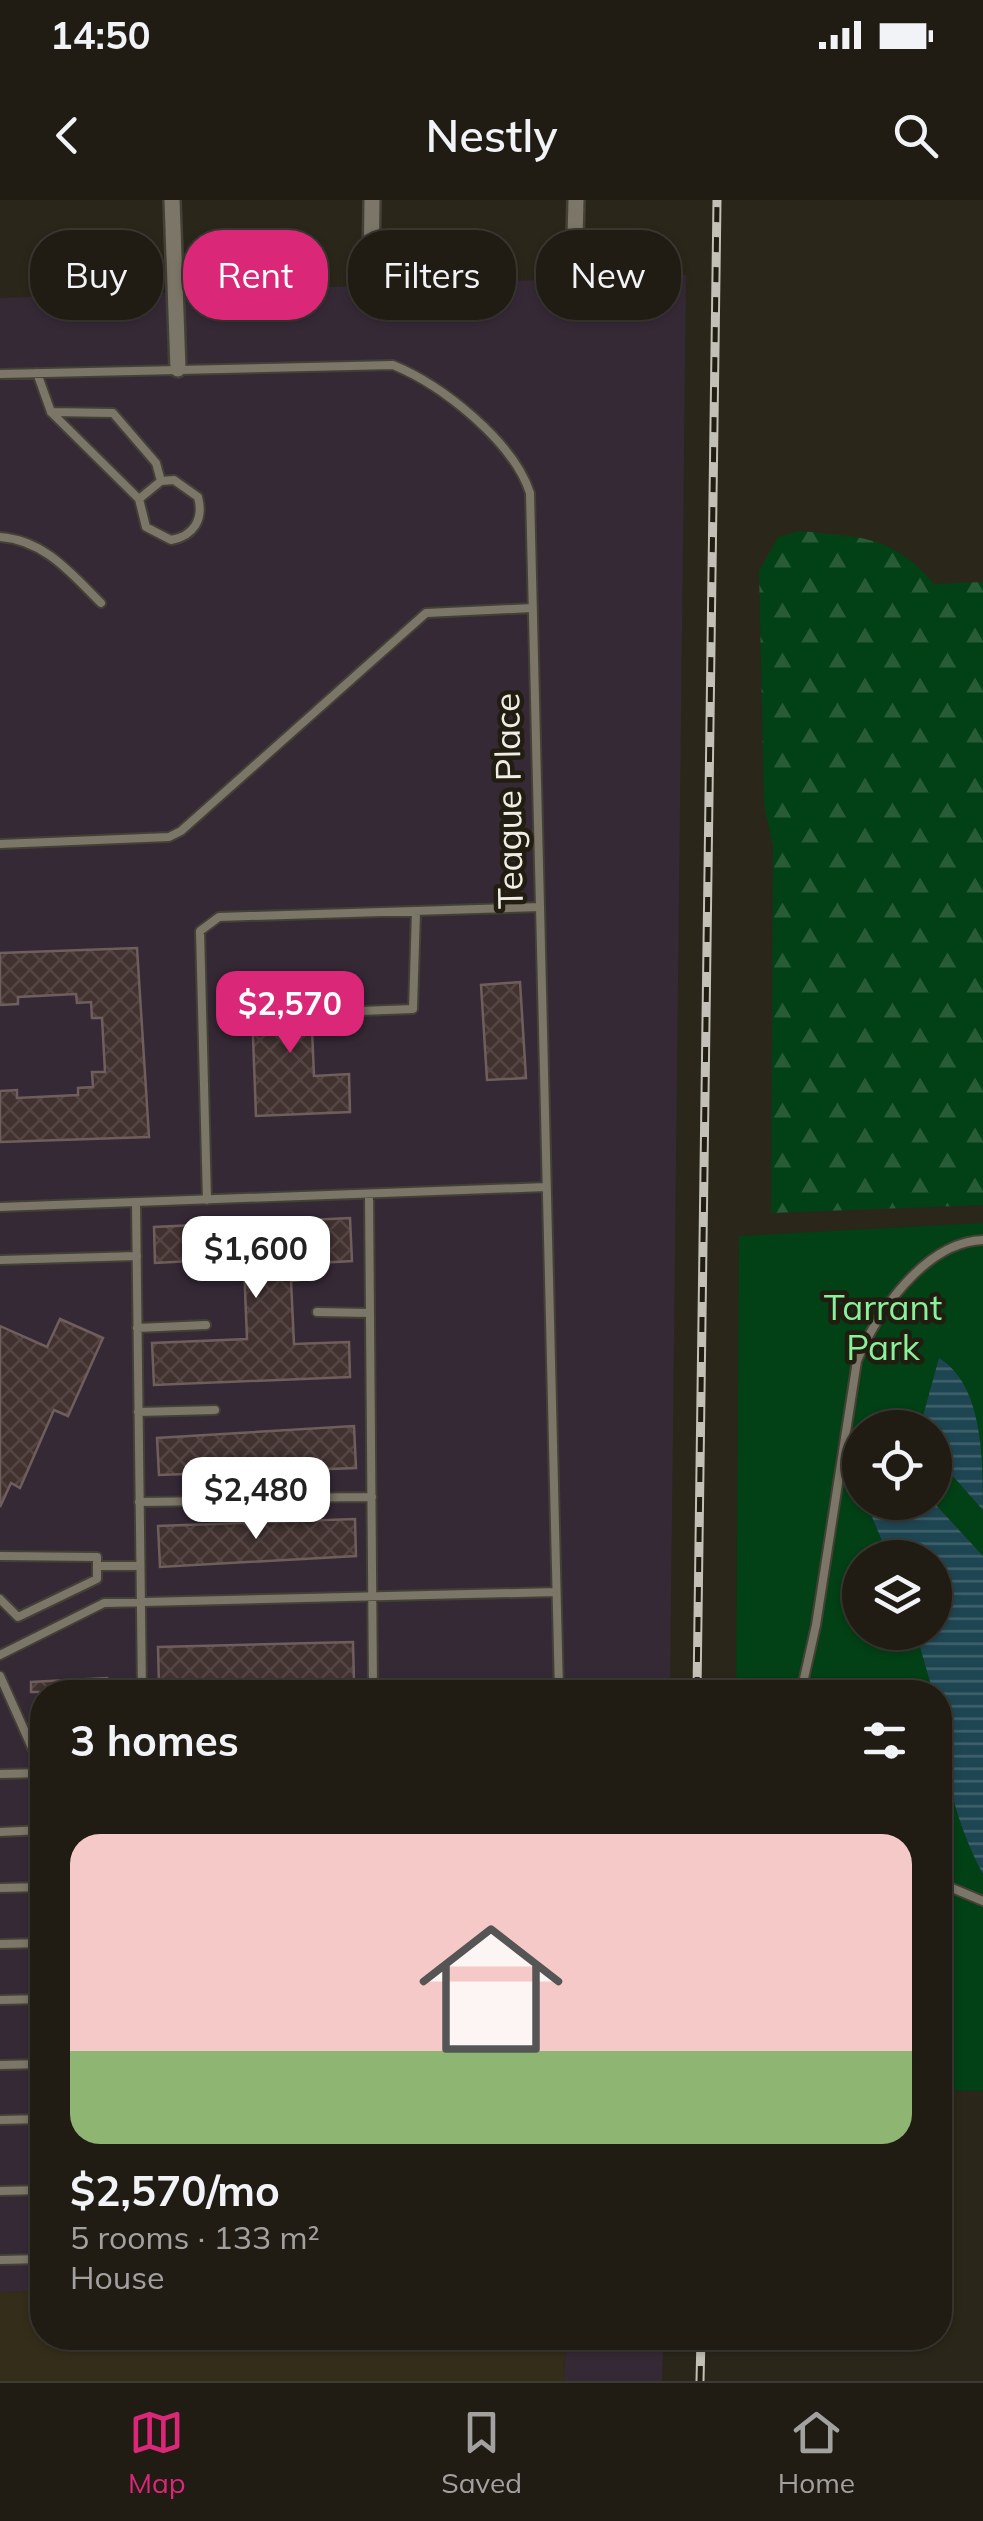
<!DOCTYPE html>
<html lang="en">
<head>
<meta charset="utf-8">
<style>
	:root { --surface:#201c14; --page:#2d2922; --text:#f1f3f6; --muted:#a2a1a0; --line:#3d3a34; --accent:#db2777 }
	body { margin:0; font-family:Mulish,sans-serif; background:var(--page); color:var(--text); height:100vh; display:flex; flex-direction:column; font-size:38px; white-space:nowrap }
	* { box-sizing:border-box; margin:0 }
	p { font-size:32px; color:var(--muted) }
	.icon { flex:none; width:55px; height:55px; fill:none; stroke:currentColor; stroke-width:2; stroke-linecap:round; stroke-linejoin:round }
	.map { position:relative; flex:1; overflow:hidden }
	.sheet { position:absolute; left:30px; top:1480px; width:922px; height:670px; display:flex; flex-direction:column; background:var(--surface); border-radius:40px; box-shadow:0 2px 8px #0004,0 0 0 2px var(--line) }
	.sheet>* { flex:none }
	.guide { position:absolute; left:30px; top:30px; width:925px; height:90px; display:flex; gap:20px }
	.buttons { position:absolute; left:842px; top:1210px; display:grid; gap:20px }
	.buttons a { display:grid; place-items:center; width:110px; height:110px; border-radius:50%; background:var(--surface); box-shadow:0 2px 8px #0004,0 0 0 2px var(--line); font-size:50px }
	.price { position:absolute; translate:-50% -85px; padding:0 22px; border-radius:20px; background:#fff; color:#222; font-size:32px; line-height:65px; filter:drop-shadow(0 2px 5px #0008) }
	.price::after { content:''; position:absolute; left:50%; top:60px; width:30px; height:22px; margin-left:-15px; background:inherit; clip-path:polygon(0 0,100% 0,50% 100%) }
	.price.active { background:var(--accent); color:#fff }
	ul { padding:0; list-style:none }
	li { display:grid; align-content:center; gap:20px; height:530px; padding:0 40px }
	li span { display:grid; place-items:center; height:310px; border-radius:30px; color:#555 }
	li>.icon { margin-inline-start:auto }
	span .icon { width:180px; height:180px; fill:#fffc; stroke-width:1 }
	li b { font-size:42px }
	h2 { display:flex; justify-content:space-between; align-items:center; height:120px; padding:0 40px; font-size:42px }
	.tag { padding:0 35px; border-radius:40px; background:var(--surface); box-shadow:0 2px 8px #0004,0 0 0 2px var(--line); font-size:35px; line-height:90px }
	.tag.active { background:var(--accent); color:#fff }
	.status { display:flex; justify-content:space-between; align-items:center; height:70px; padding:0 50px; background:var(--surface); direction:ltr }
	.status svg { height:28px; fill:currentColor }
	header { display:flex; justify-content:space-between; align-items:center; height:130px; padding:0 40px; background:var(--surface); font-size:45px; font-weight:600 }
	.tab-bar { display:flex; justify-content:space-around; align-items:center; height:140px; border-top:2px solid var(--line); background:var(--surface); font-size:28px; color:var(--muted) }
	.tab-bar a { display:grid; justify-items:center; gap:5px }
	.tab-bar .active { color:var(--accent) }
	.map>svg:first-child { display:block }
	.built { fill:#342d1a }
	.medical { fill:#352936 }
	.forest { fill:url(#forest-firs) }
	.green { fill:#024015; fill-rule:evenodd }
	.water { fill:url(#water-rules) }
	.building { fill:url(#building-cross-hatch); stroke:#6f5e5c; stroke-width:2.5 }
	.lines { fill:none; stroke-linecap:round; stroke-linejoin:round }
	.service-casing { stroke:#434036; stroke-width:12 }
	.minor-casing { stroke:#434036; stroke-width:20 }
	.service { stroke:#7b7667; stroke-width:8 }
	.minor { stroke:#7b7667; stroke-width:15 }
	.rail-casing { stroke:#c3c0b7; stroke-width:9 }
	.rail { stroke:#211d10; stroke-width:5; stroke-dasharray:15; stroke-linecap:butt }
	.labels { text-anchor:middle; stroke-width:9; stroke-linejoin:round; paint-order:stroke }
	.street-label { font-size:35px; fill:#efede5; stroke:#211d10 }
	.park-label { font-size:35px; fill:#89f19b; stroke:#211d10 }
</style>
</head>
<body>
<div class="status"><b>14:50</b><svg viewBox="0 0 49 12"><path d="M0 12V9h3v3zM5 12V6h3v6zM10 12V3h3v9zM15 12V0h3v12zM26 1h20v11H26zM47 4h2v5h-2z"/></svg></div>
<header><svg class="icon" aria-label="back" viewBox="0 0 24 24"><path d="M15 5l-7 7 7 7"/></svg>Nestly<svg class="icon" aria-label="search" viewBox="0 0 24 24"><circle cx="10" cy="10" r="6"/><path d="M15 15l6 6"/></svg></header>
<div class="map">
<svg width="983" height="2181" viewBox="0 0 983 2181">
	<defs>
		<pattern id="forest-firs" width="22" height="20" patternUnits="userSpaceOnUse" patternTransform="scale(2.5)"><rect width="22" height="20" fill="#024015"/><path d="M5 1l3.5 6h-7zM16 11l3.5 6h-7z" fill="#275c37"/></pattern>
		<pattern id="water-rules" width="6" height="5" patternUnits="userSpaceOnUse" patternTransform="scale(2.5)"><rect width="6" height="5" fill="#1e4652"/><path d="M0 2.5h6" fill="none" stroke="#3f616b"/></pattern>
		<pattern id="building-cross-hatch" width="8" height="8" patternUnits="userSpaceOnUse" patternTransform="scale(2.5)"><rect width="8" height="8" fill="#413230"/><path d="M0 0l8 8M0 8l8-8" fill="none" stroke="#544644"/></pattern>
	</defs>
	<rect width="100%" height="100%" fill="#2a261a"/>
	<path class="built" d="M42,2091V2138H566L564,2181H0V2092Z"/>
	<path class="medical" d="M686,75L670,1492H42V2091L0,2092V98Z
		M566,2138H663L662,2181H564Z"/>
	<path class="forest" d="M800,331C860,337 893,335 934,384L983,382V1005L771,1013L773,647L764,604L759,371L778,337Z"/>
	<path class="green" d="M983,1023V1891L940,1890V1492H736L739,1036ZM860,1228H935V1302H860ZM860,1358H935V1432H860Z"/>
	<path class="water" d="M939,1158C983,1185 983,1258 983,1310L935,1256V1228L920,1227Z
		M866,1303H934L983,1356V1674C953,1619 940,1556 940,1492H933L916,1433L935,1432V1358L889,1357Z"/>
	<path class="building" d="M137,748L149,937L0,942V891L17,890V898L78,895V888L93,887L92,872H105L102,818H92L91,802L77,803L76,794L18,797V804L0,805V753Z
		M310,782L314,876L349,874L350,912L256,916L251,785Z
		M520,782L526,878L487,880L481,785Z
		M350,1018L352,1061L300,1064L301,1080L291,1081L294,1144L349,1142L350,1177L154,1185L152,1143L247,1139L244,1065H229V1059L155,1063L154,1027Z
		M60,1119L103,1138L68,1216L54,1210L20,1288L11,1283L0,1307V1126L47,1147Z
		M354,1226L356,1268L159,1275L157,1238Z
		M355,1319L356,1356L160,1367L158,1326Z
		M353,1442L354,1482L159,1487L158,1447Z
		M107,1478L108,1492H31V1482Z"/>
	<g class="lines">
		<defs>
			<path id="service" d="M37,173L51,212L139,299
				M0,174L393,165C442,185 513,241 530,293L559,1492
				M51,212L113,213L156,263L161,281
				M174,280L198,297C204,319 194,336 171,340L146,327L139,299L161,281Z
				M0,337C44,340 71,373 101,403
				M0,644L169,637L181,631L426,413L532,408
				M360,811L413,809L416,711
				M369,994L373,1492
				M207,1000L200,731L219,717L540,707
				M0,1007L136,1002
				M0,1060L137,1056
				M317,1112L370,1113
				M137,1128L206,1125
				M138,1212L215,1210
				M271,1298L372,1297
				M139,1302L213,1301
				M0,1356L97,1357V1379L18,1417L0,1399
				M97,1366H140
				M0,1455L104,1403L556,1392
				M0,1476L42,1570
				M142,1492L136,1002L546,987
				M788,1492L803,1483L816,1425L857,1161C876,1113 925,1042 983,1040
				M0,1574L42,1573
				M0,1632L42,1630
				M940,1683L983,1701
				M0,1688L42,1687
				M0,1744L42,1743
				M0,1800L42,1799
				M0,1865L42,1864
				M0,1920L42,1919
				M0,1991L42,1990
				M0,2060L42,2059"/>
			<path id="minor" d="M172,0L178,169
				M575,37L576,0
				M371,74L372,0"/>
		</defs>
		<use href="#service" class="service-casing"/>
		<use href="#minor" class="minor-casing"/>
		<use href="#service" class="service"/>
		<use href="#minor" class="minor"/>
		<defs>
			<path id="rail" d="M697,1492L717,0
				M700,2181L701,2138"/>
		</defs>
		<use href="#rail" class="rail-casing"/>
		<use href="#rail" class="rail"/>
	</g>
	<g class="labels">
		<g class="street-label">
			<text transform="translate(509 601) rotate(-91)" y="12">Teague Place</text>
		</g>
		<g class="park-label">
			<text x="883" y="1120">Tarrant<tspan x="883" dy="40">Park</tspan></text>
		</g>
	</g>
</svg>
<div class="buttons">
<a><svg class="icon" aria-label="locate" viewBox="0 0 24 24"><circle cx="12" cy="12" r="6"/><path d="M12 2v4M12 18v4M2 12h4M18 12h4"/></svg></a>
<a><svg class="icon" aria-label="layers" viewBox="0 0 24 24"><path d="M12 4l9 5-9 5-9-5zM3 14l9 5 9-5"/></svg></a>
</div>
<b class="price active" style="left:290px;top:856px">$2,570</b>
<b class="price" style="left:256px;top:1101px">$1,600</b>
<b class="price" style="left:256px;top:1342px">$2,480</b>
<div class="guide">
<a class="tag">Buy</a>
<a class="tag active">Rent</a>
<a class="tag">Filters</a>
<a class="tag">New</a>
</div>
<section class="sheet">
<h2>3 homes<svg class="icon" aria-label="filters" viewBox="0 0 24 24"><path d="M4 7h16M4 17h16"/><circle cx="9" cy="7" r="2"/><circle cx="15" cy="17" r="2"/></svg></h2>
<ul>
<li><span style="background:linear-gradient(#f6c9c9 70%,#8fb573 0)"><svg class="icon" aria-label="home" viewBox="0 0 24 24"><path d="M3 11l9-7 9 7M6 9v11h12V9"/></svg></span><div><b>$2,570/mo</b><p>5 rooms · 133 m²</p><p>House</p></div></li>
</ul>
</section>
</div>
<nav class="tab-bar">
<a class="active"><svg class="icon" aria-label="map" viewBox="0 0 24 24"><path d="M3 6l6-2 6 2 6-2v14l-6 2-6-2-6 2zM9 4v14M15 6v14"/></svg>Map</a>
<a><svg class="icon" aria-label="saved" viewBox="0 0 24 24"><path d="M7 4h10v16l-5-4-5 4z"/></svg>Saved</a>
<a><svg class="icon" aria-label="home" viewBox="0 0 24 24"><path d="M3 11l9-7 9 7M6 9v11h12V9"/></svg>Home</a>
</nav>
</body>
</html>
